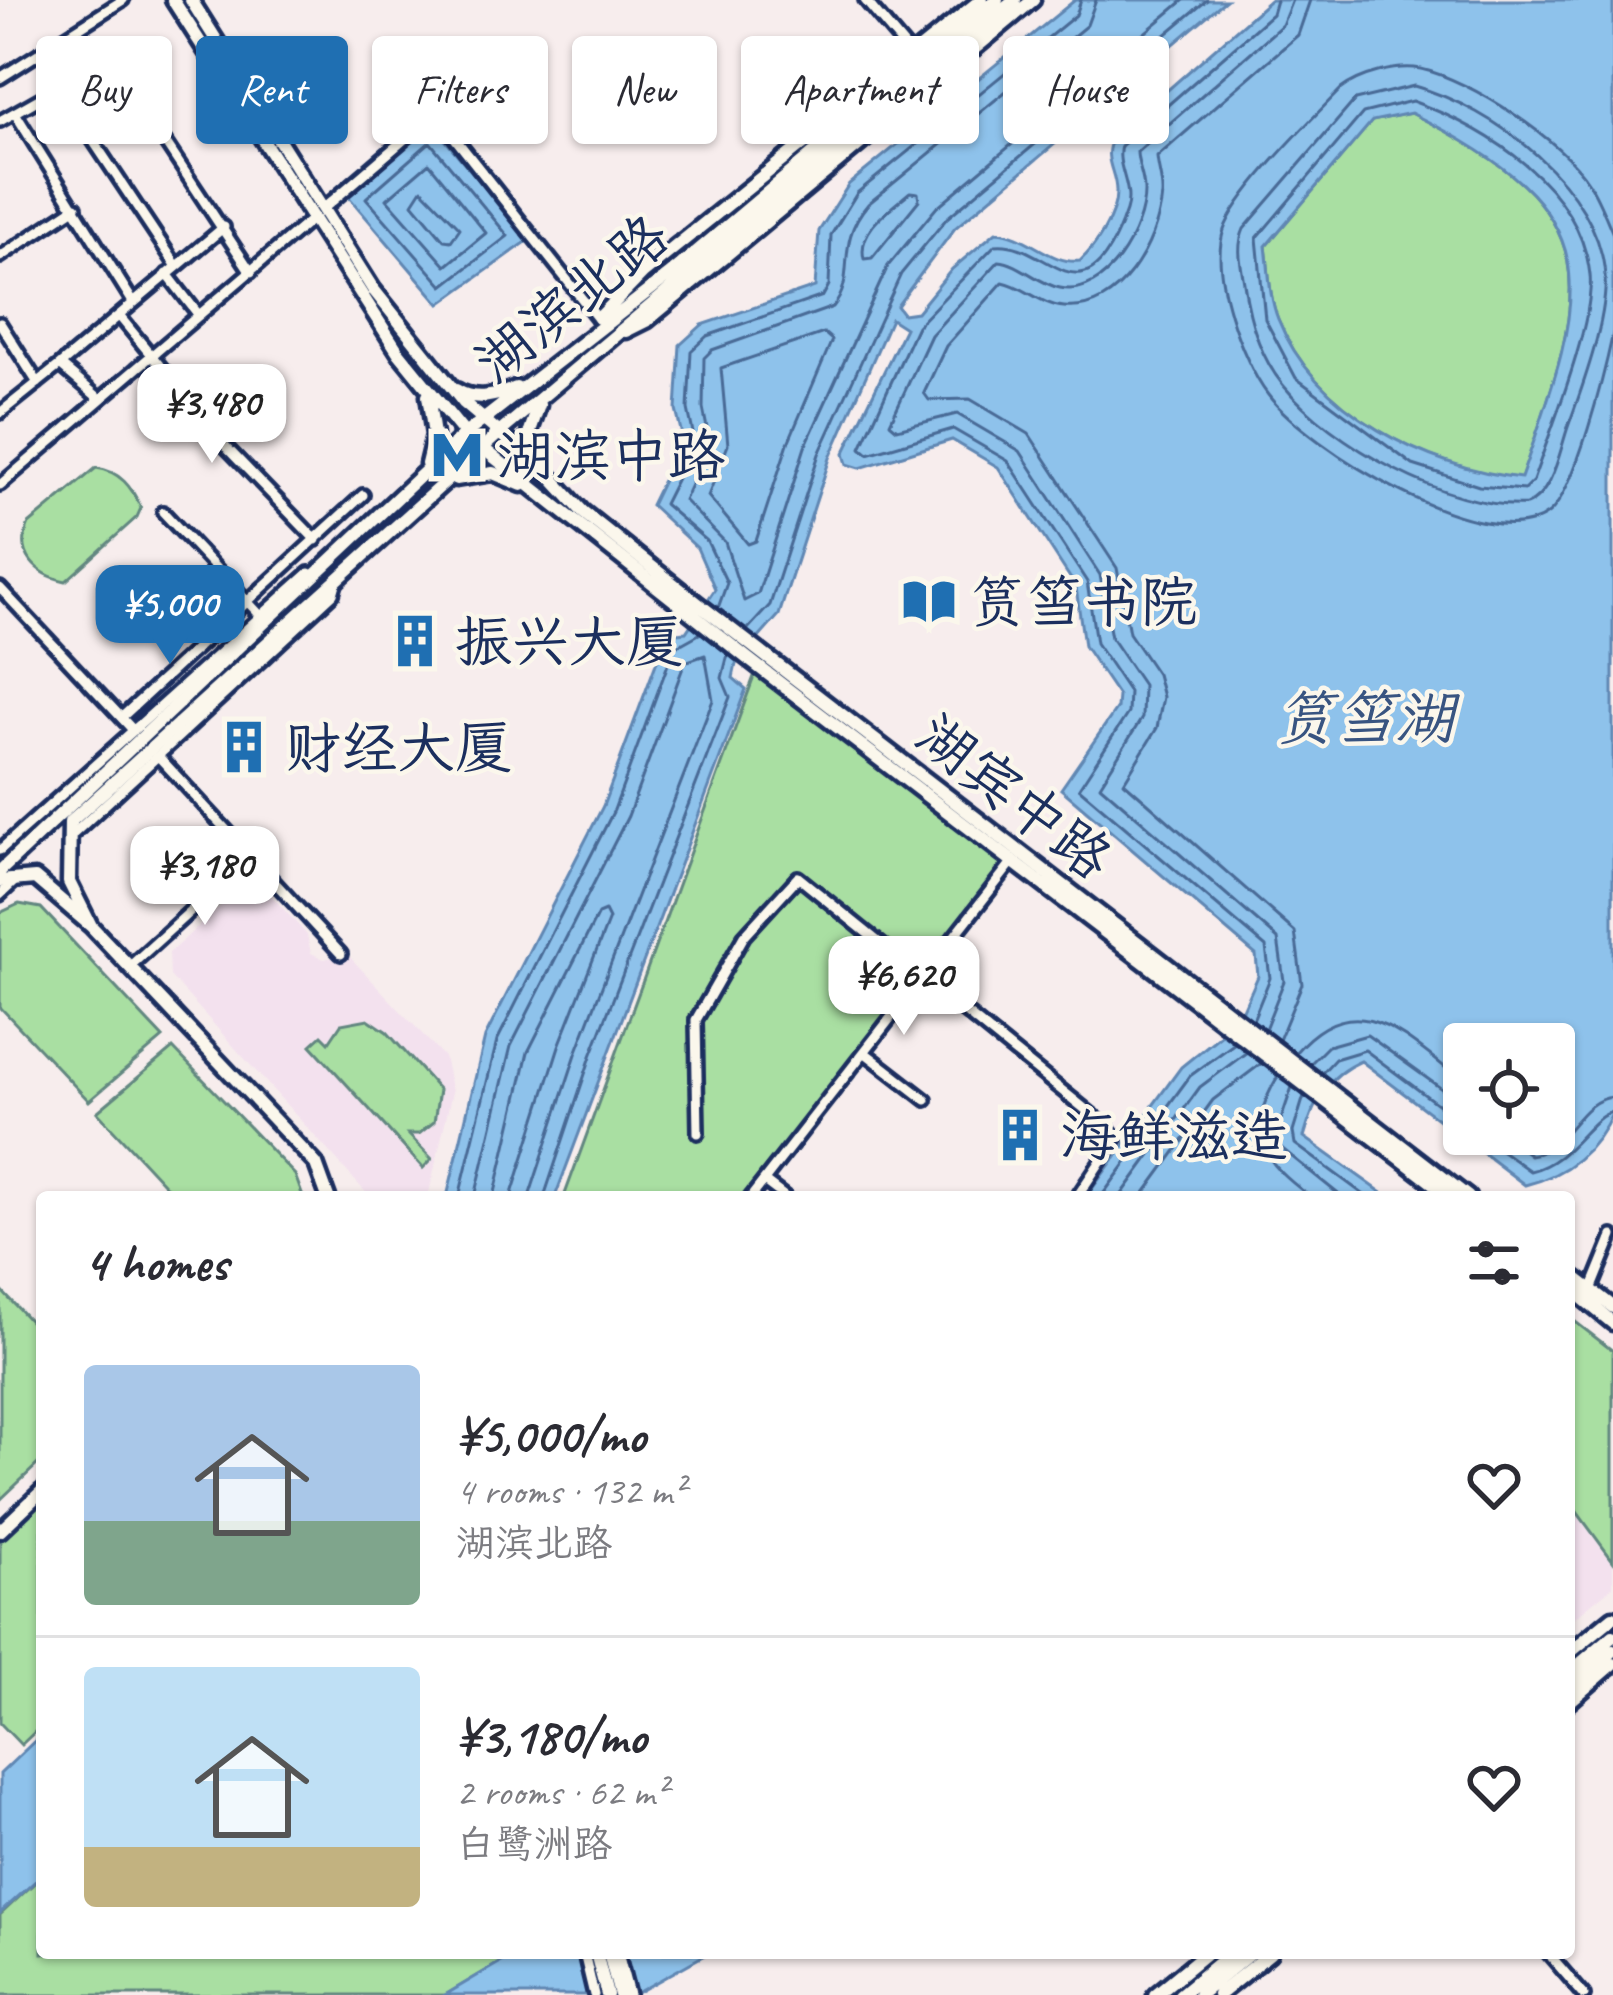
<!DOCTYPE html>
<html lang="en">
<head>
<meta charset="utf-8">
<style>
	:root { --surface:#fff; --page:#f7f7f7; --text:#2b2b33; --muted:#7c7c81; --line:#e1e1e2; --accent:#1f6fb2 }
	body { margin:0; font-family:Caveat,"LXGW WenKai TC",sans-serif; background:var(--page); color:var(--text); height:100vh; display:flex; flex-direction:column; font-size:45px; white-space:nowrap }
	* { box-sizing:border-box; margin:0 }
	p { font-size:39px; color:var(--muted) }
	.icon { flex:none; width:66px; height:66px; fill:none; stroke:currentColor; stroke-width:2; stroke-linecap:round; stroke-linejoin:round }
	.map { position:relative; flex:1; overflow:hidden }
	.panel { position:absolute; left:36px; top:1191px; width:1539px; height:768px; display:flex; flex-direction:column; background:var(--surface); border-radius:12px; box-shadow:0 3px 9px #0004 }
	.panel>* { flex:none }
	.guide { position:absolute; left:36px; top:36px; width:1542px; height:108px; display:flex; gap:24px }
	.fabs { position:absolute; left:1443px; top:1023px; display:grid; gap:24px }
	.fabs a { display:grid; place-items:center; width:132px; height:132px; border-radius:12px; background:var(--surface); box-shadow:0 3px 9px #0004; font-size:60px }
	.price { position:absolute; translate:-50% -102px; padding:0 27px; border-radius:24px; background:#fff; color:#222; font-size:39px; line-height:78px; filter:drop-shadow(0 3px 6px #0008) }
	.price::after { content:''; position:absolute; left:50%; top:72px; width:36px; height:27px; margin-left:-18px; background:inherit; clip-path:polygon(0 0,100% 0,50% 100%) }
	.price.on { background:var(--accent); color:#fff }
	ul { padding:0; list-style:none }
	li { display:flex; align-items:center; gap:36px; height:300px; padding:0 48px }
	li+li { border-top:3px solid var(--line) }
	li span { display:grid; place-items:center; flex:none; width:336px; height:240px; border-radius:12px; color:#555 }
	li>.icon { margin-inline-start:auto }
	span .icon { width:144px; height:144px; fill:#fffc; stroke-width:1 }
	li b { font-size:51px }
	h2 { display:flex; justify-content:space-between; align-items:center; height:144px; padding:0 48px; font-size:51px }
	.chip { padding:0 42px; border-radius:12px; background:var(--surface); box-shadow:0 3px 9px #0004; font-size:42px; line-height:108px }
	.chip.on { background:var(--accent); color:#fff }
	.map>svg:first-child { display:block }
	.built { fill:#f3e1ee }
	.green { fill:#a9dfa2; stroke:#628780; stroke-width:3 }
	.water { fill:#8ec2eb; stroke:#6087b3; stroke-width:3; fill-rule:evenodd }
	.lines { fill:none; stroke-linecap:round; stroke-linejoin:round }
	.shore { stroke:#496a96; stroke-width:3 }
	.minor-casing { stroke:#1b2f5e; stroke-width:18 }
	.major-casing { stroke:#1b2f5e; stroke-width:21 }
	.minor { stroke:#fbf7ec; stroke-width:9 }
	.major { stroke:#fbf7ec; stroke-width:12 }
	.labels { text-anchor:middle; stroke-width:9; stroke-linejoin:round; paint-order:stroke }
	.street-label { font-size:57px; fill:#1b2f5e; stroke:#fbf7ec }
	.poi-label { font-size:57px; fill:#1b2f5e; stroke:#fbf7ec; text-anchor:start }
	.water-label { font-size:60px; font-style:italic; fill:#385481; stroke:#fbf7ec }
</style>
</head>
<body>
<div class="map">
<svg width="1613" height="1995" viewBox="0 0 1613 1995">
	<rect width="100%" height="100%" fill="#f7eded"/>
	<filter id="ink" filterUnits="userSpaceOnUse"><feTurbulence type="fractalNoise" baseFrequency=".00833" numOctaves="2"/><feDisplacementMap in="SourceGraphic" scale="24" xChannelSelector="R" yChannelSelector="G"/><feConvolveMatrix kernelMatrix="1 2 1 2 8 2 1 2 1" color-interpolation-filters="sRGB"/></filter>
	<g filter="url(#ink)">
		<path class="built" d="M259,882L307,935L311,953L324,959L347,954L444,1057L452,1092L428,1197H370L170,976L169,953L246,883Z
			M1569,1501L1613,1561V1586L1569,1622Z"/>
		<path class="green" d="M1411,113C1613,213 1590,284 1521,479C1426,468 1315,412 1278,319C1269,297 1269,269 1266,246L1372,121Z
			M96,468C120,471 132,487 141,508L137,517L66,581C37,575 15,555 29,524Z
			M755,674L1012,863L741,1197H564Z
			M19,904L41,908L163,1038L89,1101L0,1007V913Z
			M368,1019L387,1032L439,1090L434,1122L419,1134H408L432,1159L423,1168L311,1045L322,1035L329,1042L341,1024Z
			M173,1048L295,1175L303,1197H176L97,1112Z
			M0,1289L42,1334V1460L0,1500Z
			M1569,1317L1613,1351V1561L1569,1501Z
			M42,1498V1725L21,1745L0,1723V1538Z
			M42,1876V1953H516L445,1995H0V1915Z"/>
		<path class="water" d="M1075,0H1226L955,228L897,306L903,314L917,312L952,269L996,232C1027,233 1050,265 1080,261C1096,246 1116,216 1116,193C1117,172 1101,159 1113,138L1270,0H1613V1112C1596,1151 1566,1175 1525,1185L1361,1061C1326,1076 1314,1101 1304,1137L1388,1197H1086L1181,1067L1238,1021L1258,976L1256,955L1061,789L1117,708L1118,696L1084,646L1076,587L998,467L952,440L860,468L847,464L844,454L905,328L891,319L830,458L779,615L736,664L733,678L746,689L555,1197H447L485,1037L603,806L667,634L686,632L715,589L697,548L651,505L683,439L676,410L680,345L702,325L815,287L819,231L849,184ZM1411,113C1613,213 1590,284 1521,478C1426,468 1315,412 1278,319C1269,297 1269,269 1266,246L1372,121ZM1464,1044H1554V1134H1464Z
			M430,122L529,240L440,304L347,195Z
			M42,1734V1875L0,1913V1774Z
			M516,1953H708L633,1995H445Z"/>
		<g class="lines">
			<path class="shore" d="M1096,0L1087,25L868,204C833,245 858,277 833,307L712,350L704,358L703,408L710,443L684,500L725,542L744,601L758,594L805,447L888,266L937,207L1184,0
				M1414,86C1494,108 1599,186 1605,276C1608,318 1582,388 1568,427C1559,453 1553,494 1526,505C1449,510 1331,444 1283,385C1260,357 1249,319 1244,283C1241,264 1236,247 1244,229L1355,100Z
				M1412,101C1489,129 1580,186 1590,275C1595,321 1549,434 1533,481L1524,490L1479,486L1413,465L1296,378L1265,319L1257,238L1363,113Z
				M430,142L508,236L443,286L366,198Z
				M429,163L486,233L446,266L387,199Z
				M422,189L460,228L451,241L444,240L413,203Z
				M910,192L918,193L919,200L872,258L864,259C857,230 890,209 910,192Z
				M1613,234C1606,218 1599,199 1589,183C1562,140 1471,80 1421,69C1397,64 1359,75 1341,89C1311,120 1237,192 1224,230C1209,272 1242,361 1268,395C1306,446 1488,561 1549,513C1576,491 1605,370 1613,333
				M824,333L832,340L788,443L756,541L748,544L708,496L728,445L721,368Z
				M718,608L727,583L707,541L664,504L695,442L688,409L691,351L707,336L823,296L829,285L831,235L857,193L1076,15L1081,0
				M747,630L770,605L819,454L901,274L947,218L1207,0
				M1253,1020L1270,978L1266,947L1079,788L1128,713L1129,692L1096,643L1087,582L1008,461L953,429L868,454L861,448L917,326L995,245C1047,238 1085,332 1126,211C1134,187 1115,166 1121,146L1272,14L1276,0
				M1265,1029L1284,981L1278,939L1100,785L1142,718L1143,685L1111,638L1100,575L1020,451L957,414L897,429L890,423L931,335L999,261C1021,263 1038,284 1060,288C1106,298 1145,230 1144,190C1144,177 1137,164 1137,152L1282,25L1292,0
				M1279,1040L1302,984L1295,932L1124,782L1157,728L1163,697L1157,674L1129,633L1117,568L1029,434L970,399L929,400L924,393L946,346L1003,282C1024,286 1041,305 1064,307C1119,313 1158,243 1162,195C1163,182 1158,170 1157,157L1298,35L1310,0
				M1295,1053C1358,980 1407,1040 1464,1082
				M1310,1064L1328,1046L1367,1035L1464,1105
				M1322,1073L1335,1059L1365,1050L1464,1124
				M1278,1076C1243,1135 1262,1161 1311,1197
				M1292,1087L1278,1129L1280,1147L1342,1197
				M1304,1096L1293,1132L1295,1144L1367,1197
				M1478,1134L1530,1171C1571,1162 1590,1115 1613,1112
				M1503,1134L1530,1155C1569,1150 1576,1100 1613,1097
				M459,1197L497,1041L614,810L674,648L701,633
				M475,1197L511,1046L628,816L685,662L705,655L713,700L577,1051L529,1197
				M494,1197L528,1052L598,914L605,911L609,919L559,1046L511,1197
				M544,1197L591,1056L730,697L722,678L728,654
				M1101,1197L1190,1076L1235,1043
				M1120,1197L1200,1087L1247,1052
				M1142,1197L1213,1100L1262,1063"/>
			<defs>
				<path id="minor" d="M865,0L916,60
					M0,78L123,0
					M58,88L176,265
					M15,113L133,302
					M0,121L110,59L251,272
					M323,209L435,113L598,319
					M0,257L76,207
					M167,274L198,314
					M120,317L228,449L316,540
					M0,323L38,383
					M60,365L224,227
					M0,413L60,365L100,399
					M0,485L314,217
					M163,512L261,616
					M0,588L133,730
					M122,717L363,495
					M158,756L341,954
					M70,837L333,594L337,580
					M0,850L309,573
					M0,895L17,879
					M129,967L250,857
					M864,1052L926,1100
					M698,1133L696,1020L744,936L798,877L1106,1126L1116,1138L1077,1197
					M764,1181L785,1197
					M751,1197L1013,861
					M1591,1290L1613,1236
					M584,1953L594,1995
					M618,1953L629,1995
					M1548,1953L1584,1995"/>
				<path id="major" d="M173,0L399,353L465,434L747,658L1451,1197
					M191,0L373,289L464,403L549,475L583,512L697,603L1468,1197
					M599,318L643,273L981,0
					M626,331L648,320L1033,0
					M456,390C475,402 496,396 516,388
					M539,405L529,434L546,469
					M427,464L434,435L428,396
					M456,479L493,473L522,485
					M0,871L465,434L669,275L997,0
					M0,881L35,878L91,926L316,1164L328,1197
					M91,926L69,882L70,822L499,433L1015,0
					M1569,1273L1613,1307
					M1569,1287L1613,1323
					M0,1531L42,1491
					M1569,1653L1613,1617
					M1569,1673L1613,1636
					M1569,1688L1613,1651
					M1569,1702L1613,1664
					M596,1953L607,1995
					M609,1953L620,1995
					M1155,1995L1206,1953
					M1180,1995L1231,1953
					M1199,1995L1250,1953
					M1218,1995L1270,1953"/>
			</defs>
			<use href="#minor" class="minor-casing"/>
			<use href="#major" class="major-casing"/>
			<use href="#minor" class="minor"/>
			<use href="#major" class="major"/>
		</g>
	</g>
	<defs>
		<symbol id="metro-bare" viewBox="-9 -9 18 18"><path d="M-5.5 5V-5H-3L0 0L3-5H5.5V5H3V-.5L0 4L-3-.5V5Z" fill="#1f6fb2" stroke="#fbf7ec" stroke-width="2.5" paint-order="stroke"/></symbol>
		<symbol id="library-bare" viewBox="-9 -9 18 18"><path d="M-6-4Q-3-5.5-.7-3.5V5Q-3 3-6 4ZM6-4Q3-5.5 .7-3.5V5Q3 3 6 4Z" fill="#1f6fb2" stroke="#fbf7ec" stroke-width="2.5" paint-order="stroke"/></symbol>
		<symbol id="building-bare" viewBox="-9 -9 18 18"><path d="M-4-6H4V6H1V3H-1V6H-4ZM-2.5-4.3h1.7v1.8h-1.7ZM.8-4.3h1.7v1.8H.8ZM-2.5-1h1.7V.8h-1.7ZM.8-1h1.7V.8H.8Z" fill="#1f6fb2" stroke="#fbf7ec" stroke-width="2.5" paint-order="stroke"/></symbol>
	</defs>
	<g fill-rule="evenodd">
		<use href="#metro-bare" x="419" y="417" width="76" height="76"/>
		<use href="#library-bare" x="891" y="563" width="76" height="76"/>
		<use href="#building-bare" x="377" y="603" width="76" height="76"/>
		<use href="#building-bare" x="206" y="709" width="76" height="76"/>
		<use href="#building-bare" x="982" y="1097" width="76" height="76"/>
	</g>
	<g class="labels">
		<g class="street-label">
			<text transform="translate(571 298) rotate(-39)" y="20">湖滨北路</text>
			<text transform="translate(1015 796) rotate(38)" y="20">湖宾中路</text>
		</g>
		<g class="poi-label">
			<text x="497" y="475">湖滨中路</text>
			<text x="969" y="621">筼筜书院</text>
			<text x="455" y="661">振兴大厦</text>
			<text x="284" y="767">财经大厦</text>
			<text x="1060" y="1155">海鲜滋造</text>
		</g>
		<g class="water-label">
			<text x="1365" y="738">筼筜湖</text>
		</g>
	</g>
</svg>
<div class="fabs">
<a><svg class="icon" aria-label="locate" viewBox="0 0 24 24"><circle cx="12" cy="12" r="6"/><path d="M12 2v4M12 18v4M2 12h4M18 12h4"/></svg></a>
</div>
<b class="price" style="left:212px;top:466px">¥3,480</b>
<b class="price on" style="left:170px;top:667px">¥5,000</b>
<b class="price" style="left:205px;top:928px">¥3,180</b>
<b class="price" style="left:904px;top:1038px">¥6,620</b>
<div class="guide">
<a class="chip">Buy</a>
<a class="chip on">Rent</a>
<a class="chip">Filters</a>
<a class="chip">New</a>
<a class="chip">Apartment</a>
<a class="chip">House</a>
</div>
<section class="panel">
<h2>4 homes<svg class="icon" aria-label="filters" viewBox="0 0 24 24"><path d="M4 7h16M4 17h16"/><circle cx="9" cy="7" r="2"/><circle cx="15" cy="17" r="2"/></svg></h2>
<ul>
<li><span style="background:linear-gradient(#a9c7e8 65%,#7fa58c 0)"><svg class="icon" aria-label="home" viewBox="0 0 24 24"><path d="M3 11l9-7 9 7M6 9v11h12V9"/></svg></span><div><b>¥5,000/mo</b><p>4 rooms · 132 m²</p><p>湖滨北路</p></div><svg class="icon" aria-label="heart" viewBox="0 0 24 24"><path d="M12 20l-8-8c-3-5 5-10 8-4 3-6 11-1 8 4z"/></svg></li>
<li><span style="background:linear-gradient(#bfe0f5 75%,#c2b280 0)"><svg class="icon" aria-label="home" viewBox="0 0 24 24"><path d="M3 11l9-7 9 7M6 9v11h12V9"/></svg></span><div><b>¥3,180/mo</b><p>2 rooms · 62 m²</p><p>白鹭洲路</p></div><svg class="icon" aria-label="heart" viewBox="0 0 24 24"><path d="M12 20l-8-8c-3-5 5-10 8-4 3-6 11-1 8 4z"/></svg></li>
</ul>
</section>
</div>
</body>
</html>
